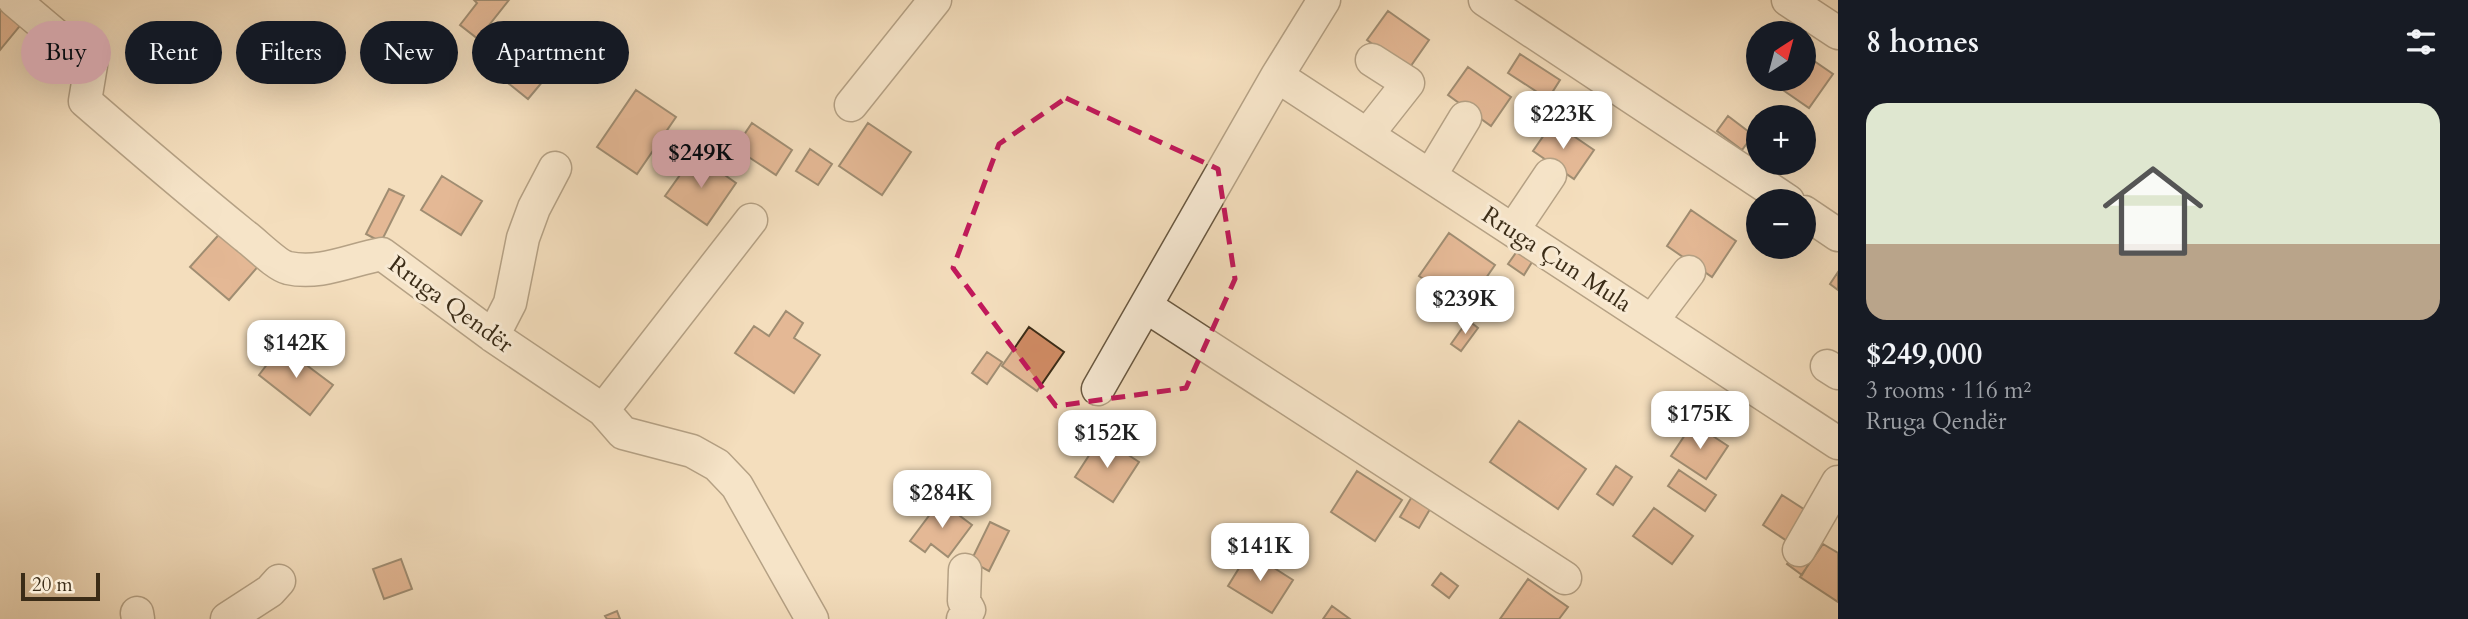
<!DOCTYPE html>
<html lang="en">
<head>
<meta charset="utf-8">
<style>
	:root { --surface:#171b24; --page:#20242c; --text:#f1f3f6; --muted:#9ea1a6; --line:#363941; --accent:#c59692 }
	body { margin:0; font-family:Cardo,serif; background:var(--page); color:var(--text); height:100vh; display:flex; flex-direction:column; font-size:26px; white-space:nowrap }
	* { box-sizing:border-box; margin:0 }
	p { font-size:23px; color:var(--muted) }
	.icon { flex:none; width:38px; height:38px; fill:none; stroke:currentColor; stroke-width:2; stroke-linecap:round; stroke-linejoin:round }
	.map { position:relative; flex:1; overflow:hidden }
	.details { display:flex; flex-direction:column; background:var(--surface); width:630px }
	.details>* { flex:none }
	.top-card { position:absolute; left:21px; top:21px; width:665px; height:63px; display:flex; gap:14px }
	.needle { width:46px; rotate:36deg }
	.controls { position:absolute; left:1746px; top:21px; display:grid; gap:14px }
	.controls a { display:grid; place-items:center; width:70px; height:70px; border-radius:50%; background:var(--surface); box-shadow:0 7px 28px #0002; font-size:35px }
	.scale { position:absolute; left:21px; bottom:18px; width:79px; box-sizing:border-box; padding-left:7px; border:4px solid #3b2c17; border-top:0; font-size:19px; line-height:24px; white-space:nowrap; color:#3b2c17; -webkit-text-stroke:5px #f8ead4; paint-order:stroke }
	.price { position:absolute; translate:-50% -60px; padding:0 16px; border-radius:14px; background:#fff; color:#222; font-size:23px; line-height:46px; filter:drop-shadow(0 2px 4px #0008) }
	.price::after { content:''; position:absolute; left:50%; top:42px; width:21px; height:16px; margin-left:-10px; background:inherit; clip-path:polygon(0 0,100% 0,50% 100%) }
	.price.on { background:var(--accent); color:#111 }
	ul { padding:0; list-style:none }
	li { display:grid; align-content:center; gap:14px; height:371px; padding:0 28px }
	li+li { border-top:2px solid var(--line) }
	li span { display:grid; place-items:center; height:217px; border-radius:21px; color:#555 }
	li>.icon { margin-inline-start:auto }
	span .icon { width:126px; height:126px; fill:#fffc; stroke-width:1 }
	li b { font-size:30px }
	h2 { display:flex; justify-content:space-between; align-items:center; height:84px; padding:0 28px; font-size:30px }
	.pill { padding:0 24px; border-radius:32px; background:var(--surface); box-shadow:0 7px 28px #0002; font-size:24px; line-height:63px }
	.pill.on { background:var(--accent); color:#111 }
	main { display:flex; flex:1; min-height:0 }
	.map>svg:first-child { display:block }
	.building { fill:#d08b64; stroke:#3b2c17; stroke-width:2 }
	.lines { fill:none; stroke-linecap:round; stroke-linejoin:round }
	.minor-casing { stroke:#695840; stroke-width:35 }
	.minor { stroke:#f8ead4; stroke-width:32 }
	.marked { fill:none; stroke:#c2185b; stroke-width:5; stroke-dasharray:14 9; stroke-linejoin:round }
	.labels { text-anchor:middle; stroke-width:6; stroke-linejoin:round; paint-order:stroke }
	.street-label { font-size:24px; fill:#3b2c17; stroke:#f8ead4 }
</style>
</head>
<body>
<main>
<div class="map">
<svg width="1838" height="619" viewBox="0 0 1838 619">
	<rect width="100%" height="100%" fill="#f4debd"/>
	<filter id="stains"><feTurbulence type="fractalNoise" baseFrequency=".00286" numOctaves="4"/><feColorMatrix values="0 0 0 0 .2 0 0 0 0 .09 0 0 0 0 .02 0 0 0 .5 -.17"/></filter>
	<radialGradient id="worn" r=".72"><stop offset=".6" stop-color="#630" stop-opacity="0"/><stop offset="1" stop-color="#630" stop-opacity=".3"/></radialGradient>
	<path class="building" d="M509,0L478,39L460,25L477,3L474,0Z
		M0,1L24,21L0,50Z
		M1388,11L1429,40L1408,70L1367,40Z
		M508,32L554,68L528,99L483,63Z
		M1520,54L1560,80L1548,99L1508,73Z
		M1804,54L1833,74L1809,108L1767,79H1804Z
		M1468,67L1511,97L1491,126L1448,95Z
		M636,90L676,117L637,174L597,147Z
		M1728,116L1753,135L1742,150L1717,131Z
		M1553,122L1594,150L1574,179L1533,151Z
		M752,123L792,150L776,175L735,148Z
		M868,123L911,152L882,195L839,166Z
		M810,149L832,164L818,185L796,171Z
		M695,154L736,183L707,225L665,196Z
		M442,176L482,201L461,235L421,210Z
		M389,189L404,196L381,242L366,234Z
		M1691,210L1736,241L1712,277L1667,246Z
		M223,230L261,263L229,300L190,267Z
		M1449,233L1495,265L1465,308L1419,276Z
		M1522,244L1537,254L1524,275L1508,264Z
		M1838,272V290L1830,284Z
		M786,311L803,323L794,338L820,355L794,393L735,353L754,326L769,336Z
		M1468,320L1478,328L1461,351L1451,344Z
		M1029,327L1064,352L1037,391L1002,366Z
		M281,346L333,385L310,415L259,375Z
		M987,352L1002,362L987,384L972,373Z
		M1519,421L1586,469L1558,509L1490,462Z
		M1693,423L1728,446L1706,479L1671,456Z
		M1101,437L1139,462L1113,502L1075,477Z
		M1616,466L1632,477L1613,505L1597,494Z
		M1679,470L1716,495L1705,511L1668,486Z
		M1357,471L1402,500L1375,541L1331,512Z
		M1414,493L1433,504L1419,528L1400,517Z
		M1782,495L1813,515L1793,545L1763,525Z
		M940,501L972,525L948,557L931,544L925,552L910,541Z
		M1654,508L1693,536L1672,564L1633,536Z
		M990,522L1009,531L989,571L971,561Z
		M1823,544L1838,553V602L1800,577Z
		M1249,552L1293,580L1272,613L1228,586Z
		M1794,555L1808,565L1802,575L1787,564Z
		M401,559L412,589L384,599L373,569Z
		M1441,573L1458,586L1449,598L1432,585Z
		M1528,579L1568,607L1559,619H1500Z
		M1332,606L1350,619H1323Z
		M617,611L620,619H607L605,616Z"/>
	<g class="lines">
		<defs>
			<path id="minor" d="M14,0L91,65L85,101C138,147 191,192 245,236C256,244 276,265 288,268C320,275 350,260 382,254L493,336L603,410L623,433L692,451L717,465L737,486L812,619
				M1485,0L1788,201
				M1788,0L1838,33
				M1277,76L1838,443
				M851,105L935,0
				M1367,135L1408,83L1372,60
				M1430,176L1465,118
				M1804,212L1838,235
				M1513,230L1550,175
				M1147,307L1565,578
				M1652,321L1689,272
				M493,336L510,303L523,238L534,208L555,168
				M1827,366L1838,373
				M1098,389L1277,76L1324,0
				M603,410L751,220
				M1799,550L1838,482
				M137,613L138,619
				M227,619L270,591L279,581
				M963,619L969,610L964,601L965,570"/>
		</defs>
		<use href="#minor" class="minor-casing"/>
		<use href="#minor" class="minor"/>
	</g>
	<path d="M0 0H1838V619H0ZM1066,98L1218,169L1235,279L1186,388L1056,406L953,268L999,144Z" fill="#f4debd" fill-opacity=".55" fill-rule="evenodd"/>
	<path class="marked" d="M1066,98L1218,169L1235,279L1186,388L1056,406L953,268L999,144Z"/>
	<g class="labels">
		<g class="street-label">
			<text transform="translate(1557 259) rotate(33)" y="8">Rruga Çun Mula</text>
			<text transform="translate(451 304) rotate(36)" y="8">Rruga Qendër</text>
		</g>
	</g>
	<rect width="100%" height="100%" filter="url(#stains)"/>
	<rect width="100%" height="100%" fill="url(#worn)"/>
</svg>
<div class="controls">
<a><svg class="needle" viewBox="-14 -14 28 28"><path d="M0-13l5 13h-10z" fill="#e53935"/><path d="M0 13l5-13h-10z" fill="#9ea1a6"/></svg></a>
<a>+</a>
<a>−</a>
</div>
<div class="scale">20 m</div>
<b class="price" style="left:1563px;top:151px">$223K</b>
<b class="price on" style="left:701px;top:190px">$249K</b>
<b class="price" style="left:1465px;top:336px">$239K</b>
<b class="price" style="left:296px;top:380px">$142K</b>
<b class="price" style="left:1700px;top:451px">$175K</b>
<b class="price" style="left:1107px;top:470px">$152K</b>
<b class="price" style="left:942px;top:530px">$284K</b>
<b class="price" style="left:1260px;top:583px">$141K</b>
<div class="top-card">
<a class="pill on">Buy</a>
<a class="pill">Rent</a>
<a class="pill">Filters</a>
<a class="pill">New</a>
<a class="pill">Apartment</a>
</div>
</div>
<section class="details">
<h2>8 homes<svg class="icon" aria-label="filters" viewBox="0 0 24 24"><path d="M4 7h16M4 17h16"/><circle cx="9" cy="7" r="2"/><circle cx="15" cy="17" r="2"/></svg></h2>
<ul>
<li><span style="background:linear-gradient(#dfe7d0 65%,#b9a48a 0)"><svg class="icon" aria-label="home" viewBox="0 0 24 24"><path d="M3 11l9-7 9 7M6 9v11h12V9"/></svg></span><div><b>$249,000</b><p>3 rooms · 116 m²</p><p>Rruga Qendër</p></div></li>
</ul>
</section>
</main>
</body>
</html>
